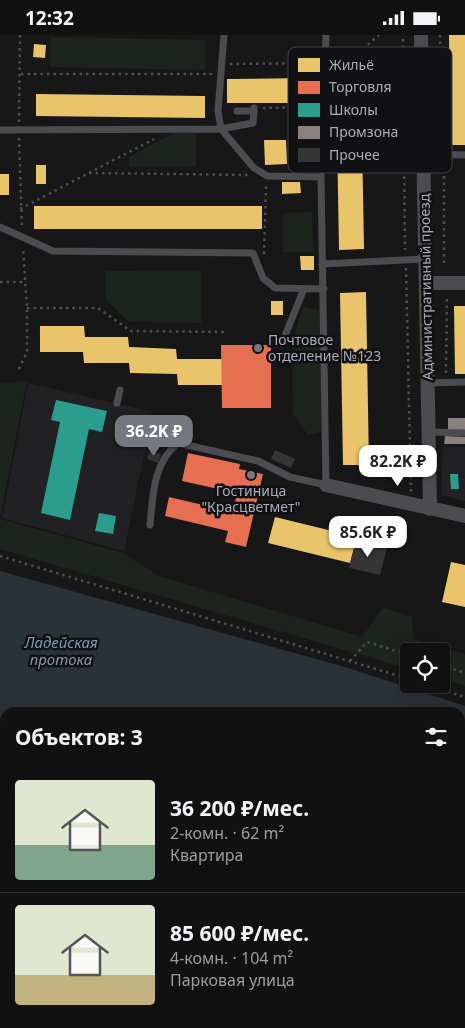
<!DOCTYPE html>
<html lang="ru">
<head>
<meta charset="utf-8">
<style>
	:root { --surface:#111; --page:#1e1f1f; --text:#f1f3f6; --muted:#9c9d9f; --line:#303131; --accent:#757880 }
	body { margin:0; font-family:"Noto Sans",sans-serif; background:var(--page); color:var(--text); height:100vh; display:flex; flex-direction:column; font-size:19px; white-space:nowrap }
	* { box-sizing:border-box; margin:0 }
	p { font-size:16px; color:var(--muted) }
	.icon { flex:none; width:28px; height:28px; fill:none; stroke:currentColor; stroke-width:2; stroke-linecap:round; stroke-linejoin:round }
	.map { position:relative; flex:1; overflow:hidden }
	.side { position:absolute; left:0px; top:672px; width:465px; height:321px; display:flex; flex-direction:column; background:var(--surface); border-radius:15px 15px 0 0; box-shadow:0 2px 12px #0003,0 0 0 1px var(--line) }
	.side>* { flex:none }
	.buttons { position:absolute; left:400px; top:608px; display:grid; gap:10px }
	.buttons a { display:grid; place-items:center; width:50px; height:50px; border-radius:5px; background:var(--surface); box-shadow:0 2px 12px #0003,0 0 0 1px var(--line); font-size:25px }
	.price { position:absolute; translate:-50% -42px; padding:0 11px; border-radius:10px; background:#fff; color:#222; font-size:16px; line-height:32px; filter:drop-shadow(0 1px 2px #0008) }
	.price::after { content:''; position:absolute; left:50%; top:30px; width:15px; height:11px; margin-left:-8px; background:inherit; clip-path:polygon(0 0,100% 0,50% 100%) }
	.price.on { background:var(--accent); color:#fff }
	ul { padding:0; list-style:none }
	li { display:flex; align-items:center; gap:15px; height:125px; padding:0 15px }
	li+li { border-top:1px solid var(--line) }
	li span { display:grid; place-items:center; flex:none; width:140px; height:100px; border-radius:5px; color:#555 }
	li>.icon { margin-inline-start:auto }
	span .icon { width:60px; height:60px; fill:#fffc; stroke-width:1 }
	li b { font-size:21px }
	h2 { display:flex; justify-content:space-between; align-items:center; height:60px; padding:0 15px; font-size:21px }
	.status { display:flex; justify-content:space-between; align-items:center; height:35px; padding:0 25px; background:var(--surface); direction:ltr }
	.status svg { height:14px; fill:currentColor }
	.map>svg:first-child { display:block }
	.built { fill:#212123 }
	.green { fill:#1d241e }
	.water { fill:#2a3239 }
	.homes { fill:#e9c46a }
	.shops { fill:#e76f51 }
	.schools { fill:#2a9d8f }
	.industry { fill:#8a817c }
	.building { fill:#353536 }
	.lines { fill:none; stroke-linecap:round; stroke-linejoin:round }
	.path { stroke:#4d4e52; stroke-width:2.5; stroke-dasharray:2.5 4; stroke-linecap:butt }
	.lane { stroke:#4b4c50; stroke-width:7 }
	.street { stroke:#4b4c50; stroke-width:14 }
	.poi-dot { fill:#757880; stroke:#111113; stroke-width:2 }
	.labels { text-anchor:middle; stroke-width:5; stroke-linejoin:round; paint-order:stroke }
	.street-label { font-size:14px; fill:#a8adb8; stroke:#111113 }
	.poi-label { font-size:14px; fill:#a8adb8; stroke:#111113; text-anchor:start }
	.water-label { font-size:15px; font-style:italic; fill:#7f9bb3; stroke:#111113 }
	.key { fill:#111113; stroke:#3e4045; stroke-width:1 }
	.key-label { font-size:14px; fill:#a8adb8 }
</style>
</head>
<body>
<div class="status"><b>12:32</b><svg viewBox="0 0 49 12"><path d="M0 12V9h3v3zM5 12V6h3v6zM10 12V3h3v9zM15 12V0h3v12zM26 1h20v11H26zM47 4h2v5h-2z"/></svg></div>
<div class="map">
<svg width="465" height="993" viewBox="0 0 465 993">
	<rect width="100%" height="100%" fill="#171717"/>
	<path class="built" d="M28,348L153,377L124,516L2,483Z
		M443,411L465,412V466L441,460Z"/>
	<path class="green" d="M51,2L205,5V35L50,32Z
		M174,98H196V131H129V122Z
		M312,177L313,217H283V178Z
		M201,235V288L129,287L106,264V236Z
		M303,271L320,276L321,397L308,400L293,379L292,307Z
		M27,346L0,484L123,518L159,541L362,602L383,573L412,581L413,604L465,619V651L441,644V616H409V634L0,514V348Z
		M0,880L5,882V989H238L247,993H0Z"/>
	<path class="water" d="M0,536L345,632L465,671V993H247L238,989H460V678H5V882L0,880Z"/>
	<path class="homes" d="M449,0H465V110H450Z
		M34,9L46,10L45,23L33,22Z
		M307,43L308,68H227V44Z
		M361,45L364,214L339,215L336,46Z
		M36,59L205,61V83L36,81Z
		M264,105H286L287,129L265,130Z
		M36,130H46V149H36Z
		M0,139H9V160H0Z
		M282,147H300L301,158L282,159Z
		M34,171H262V194H34Z
		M300,221H314V235H301Z
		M366,257L369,430H343L340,258Z
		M271,266H283V280H271Z
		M454,271H465V339H455Z
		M40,291H84L85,302H128L129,312L176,314L177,324H222V350H178L177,339L130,338L129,328H84L83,317H40Z
		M275,482L357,502L350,528L268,508Z
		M451,527L465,530V572L442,567Z"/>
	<path class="shops" d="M221,310H271V373H222Z
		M188,418L240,429L239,434L263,439L246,512L225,507L228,496L165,481L169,462L233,477L237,458L182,446Z"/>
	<path class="schools" d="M56,365L107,376L102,397L89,394L70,485L41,478L60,387L51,385Z
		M450,439H458L459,454H451Z
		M99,478L116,481L113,499L95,496Z"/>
	<path class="industry" d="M448,383H465V395H448Z
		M445,401L465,402V409H444Z"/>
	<path class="building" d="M150,415L161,419L158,428L147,424Z
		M275,415L295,424L291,433L271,424Z
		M356,505L387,513L380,540L349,533Z"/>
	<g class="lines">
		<path class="path" d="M440,0L443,110
			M403,13V0
			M363,14L379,0
			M230,29L315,28
			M403,31L405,215
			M21,39H213
			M263,73L315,72
			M19,87L20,0
			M19,103L22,192
			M444,128V229
			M290,132L312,112
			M89,138L248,140
			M20,174L154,104
			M264,219L266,150
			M406,233L411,458
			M0,247H24
			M27,273H98L131,296L227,297
			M19,334L27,317V274L23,213
			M446,338L447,260
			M0,521L409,644
			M350,626L367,607L409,620
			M441,630L465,638
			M423,649L465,662"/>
		<path class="lane" d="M224,0L218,76L221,94L254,133L267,141L321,142
			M323,24L422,22
			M237,76H254V73
			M0,95L221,94L253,88L254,76
			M423,119L465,120
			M0,192L53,216L253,218L263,243L275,253L324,254
			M322,229L425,224
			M284,303L304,254
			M428,348L465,347
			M117,368L120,355
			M429,397L465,398
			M150,490C153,460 153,428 178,408L258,426L290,442L326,450L321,142L326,0"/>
		<path class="street" d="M421,0L430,474
			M427,248H465
			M326,450L465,481"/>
	</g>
	<g class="poi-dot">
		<circle cx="258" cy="313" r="5"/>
		<circle cx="251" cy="440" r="5"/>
	</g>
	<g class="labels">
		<g class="street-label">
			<text transform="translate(426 252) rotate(-91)" y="5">Административный проезд</text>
		</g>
		<g class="poi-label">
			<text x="268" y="310">Почтовое<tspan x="268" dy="16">отделение №123</tspan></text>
			<text x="251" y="461" text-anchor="middle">Гостиница<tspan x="251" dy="16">"Красцветмет"</tspan></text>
		</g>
		<g class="water-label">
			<text x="61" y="613">Ладейская<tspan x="61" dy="17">протока</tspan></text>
		</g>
	</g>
	<rect x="288" y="12" width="164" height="126" rx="8" class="key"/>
	<rect x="298" y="23" width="22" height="14" fill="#e9c46a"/>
	<rect x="298" y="46" width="22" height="13" fill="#e76f51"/>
	<rect x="298" y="68" width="22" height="14" fill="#2a9d8f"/>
	<rect x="298" y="91" width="22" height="13" fill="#8a817c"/>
	<rect x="298" y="113" width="22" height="14" fill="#353536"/>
	<g class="key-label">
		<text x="329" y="35">Жильё</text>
		<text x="329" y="57">Торговля</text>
		<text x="329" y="80">Школы</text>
		<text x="329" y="102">Промзона</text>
		<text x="329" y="125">Прочее</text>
	</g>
</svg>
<div class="buttons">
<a><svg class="icon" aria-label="locate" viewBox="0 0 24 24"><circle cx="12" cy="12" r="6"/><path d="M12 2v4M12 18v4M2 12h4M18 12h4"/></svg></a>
</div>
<b class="price on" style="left:154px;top:422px">36.2K ₽</b>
<b class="price" style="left:398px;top:452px">82.2K ₽</b>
<b class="price" style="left:368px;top:523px">85.6K ₽</b>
<section class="side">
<h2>Объектов: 3<svg class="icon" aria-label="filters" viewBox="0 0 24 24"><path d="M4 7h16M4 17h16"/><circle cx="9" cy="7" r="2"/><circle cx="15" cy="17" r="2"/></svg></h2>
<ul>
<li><span style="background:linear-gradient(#dfe7d0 65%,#7fa58c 0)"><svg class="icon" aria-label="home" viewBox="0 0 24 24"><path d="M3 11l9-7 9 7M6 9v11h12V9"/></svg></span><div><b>36 200 ₽/мес.</b><p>2-комн. · 62 m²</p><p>Квартира</p></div></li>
<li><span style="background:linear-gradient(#dfe7d0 70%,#c2b280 0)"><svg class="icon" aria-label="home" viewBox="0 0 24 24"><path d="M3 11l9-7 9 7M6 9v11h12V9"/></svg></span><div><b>85 600 ₽/мес.</b><p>4-комн. · 104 m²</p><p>Парковая улица</p></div></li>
</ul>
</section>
</div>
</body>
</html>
